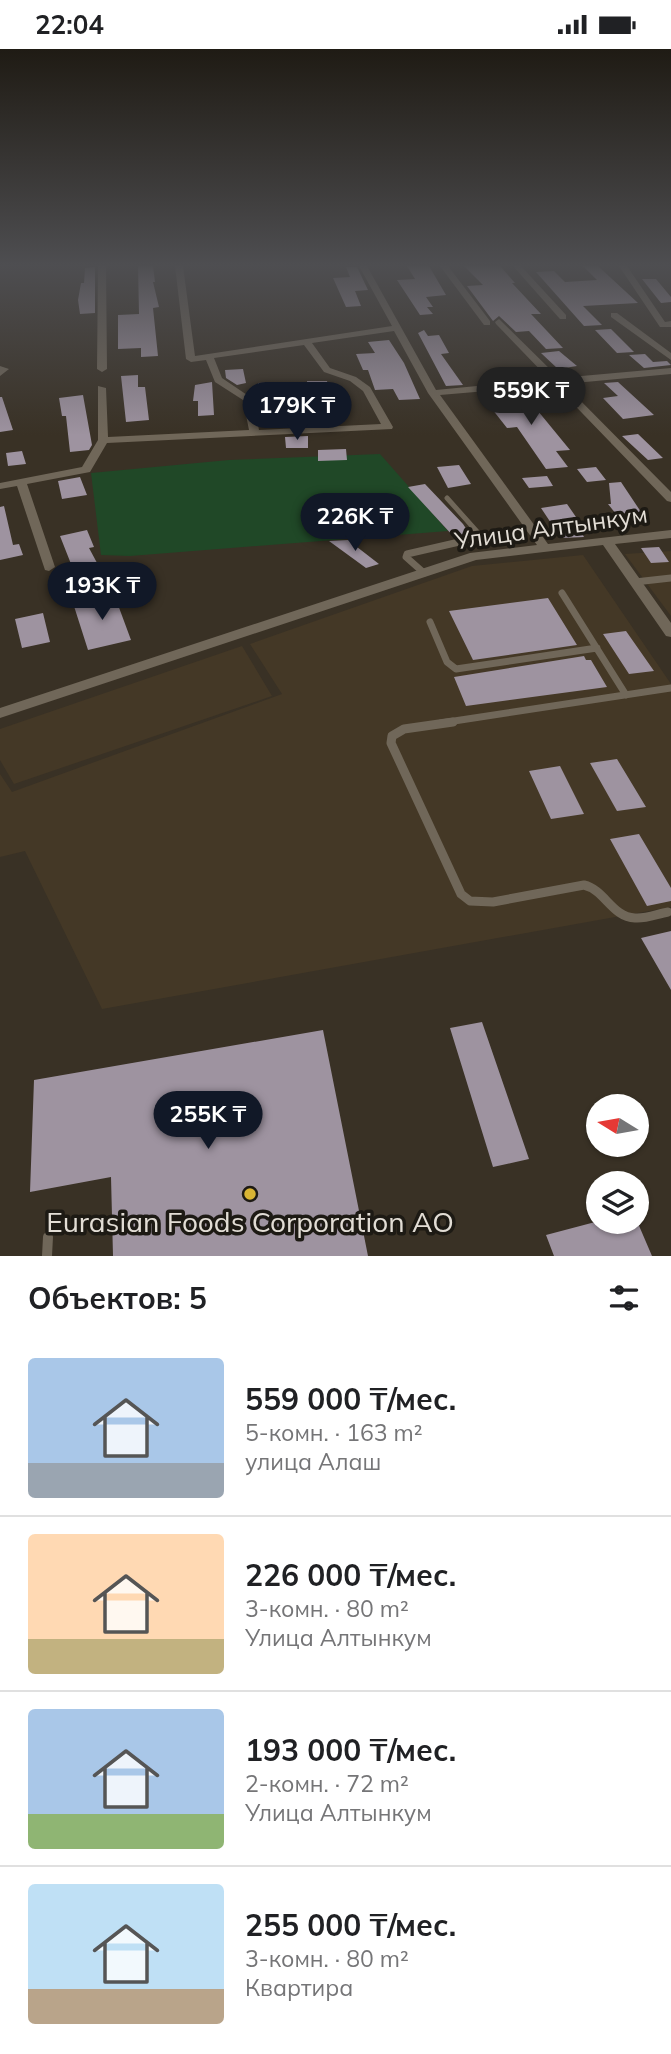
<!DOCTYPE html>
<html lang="ru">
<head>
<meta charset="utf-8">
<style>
	:root { --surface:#fff; --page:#f2f2f2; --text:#202124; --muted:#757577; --line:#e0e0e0; --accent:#111827 }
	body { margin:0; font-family:Mulish,sans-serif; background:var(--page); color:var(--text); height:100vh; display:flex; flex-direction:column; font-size:26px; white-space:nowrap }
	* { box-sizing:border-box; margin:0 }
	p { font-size:23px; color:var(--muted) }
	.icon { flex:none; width:38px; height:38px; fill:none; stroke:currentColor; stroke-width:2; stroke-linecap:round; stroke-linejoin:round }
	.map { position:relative; height:1207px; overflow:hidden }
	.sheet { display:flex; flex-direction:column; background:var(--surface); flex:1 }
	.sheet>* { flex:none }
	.needle { width:46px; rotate:281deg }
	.fabs { position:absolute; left:586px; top:1045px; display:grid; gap:14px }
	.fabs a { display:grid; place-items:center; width:63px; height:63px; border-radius:50%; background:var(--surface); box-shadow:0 2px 5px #0004; font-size:35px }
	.price { position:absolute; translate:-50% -60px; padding:0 16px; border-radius:24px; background:var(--accent); color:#fff; font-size:23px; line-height:46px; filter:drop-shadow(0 2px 4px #0008) }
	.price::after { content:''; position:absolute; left:50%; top:42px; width:21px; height:16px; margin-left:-10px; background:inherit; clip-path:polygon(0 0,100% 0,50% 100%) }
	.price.active { background:#222; color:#fff }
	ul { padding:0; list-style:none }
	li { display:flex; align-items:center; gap:21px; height:175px; padding:0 28px }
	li+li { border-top:2px solid var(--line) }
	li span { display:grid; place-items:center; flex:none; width:196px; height:140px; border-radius:7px; color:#555 }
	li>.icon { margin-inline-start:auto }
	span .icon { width:84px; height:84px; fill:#fffc; stroke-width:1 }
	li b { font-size:30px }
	h2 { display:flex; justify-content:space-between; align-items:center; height:84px; padding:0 28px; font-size:30px }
	.status { display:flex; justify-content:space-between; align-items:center; height:49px; padding:0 35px; background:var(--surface); direction:ltr }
	.status svg { height:19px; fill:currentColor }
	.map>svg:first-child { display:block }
	.built { fill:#443826 }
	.green { fill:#204827 }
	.building { fill:#9e93a0 }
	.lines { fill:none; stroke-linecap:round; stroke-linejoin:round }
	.lane-far3 { stroke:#706759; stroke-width:5 }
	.lane-far2 { stroke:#706759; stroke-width:7 }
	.lane-far1 { stroke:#706759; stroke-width:9 }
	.lane { stroke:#706759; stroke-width:10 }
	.street { fill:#706759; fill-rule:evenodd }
	.poi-dot { fill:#d8b434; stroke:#1d1a14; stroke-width:2.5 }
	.labels { text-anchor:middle; stroke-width:7; stroke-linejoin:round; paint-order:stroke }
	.street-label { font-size:24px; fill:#e2ddd5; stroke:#1d1a14 }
	.near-poi-label { font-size:28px; fill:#e2ddd5; stroke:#1d1a14 }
</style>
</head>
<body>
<div class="status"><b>22:04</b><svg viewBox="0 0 49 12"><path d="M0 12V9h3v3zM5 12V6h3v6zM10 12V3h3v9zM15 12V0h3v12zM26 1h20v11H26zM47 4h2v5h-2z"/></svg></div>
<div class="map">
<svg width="671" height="1207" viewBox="0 0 671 1207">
	<rect width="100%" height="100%" fill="#393125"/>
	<path class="built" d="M671,502V567L625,505Z
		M583,506L671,635V858L102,960L25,802L0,808V725L12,743L282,645L250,595L472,517Z
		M242,597L272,647L14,735L0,711V680Z"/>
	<path class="green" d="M380,405L448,482L130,507L101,506L91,424L229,411Z"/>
	<path class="building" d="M138,217H153L155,233H153L159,258L153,259L158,307L141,308V299L118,300V266L139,265Z
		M407,217H429L446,246L426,248L433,258H427L433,265L420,266L397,231L415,230Z
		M464,217H500L515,234H512L541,265H531L563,299L546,300L529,282L516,283L499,267L493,272L467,237L483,236Z
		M583,217H598L638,254L583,257L602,276L584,277L536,223L554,222L565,233L597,231Z
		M95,218V264L80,265L78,251L81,234H84L85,219Z
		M346,218H357L368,241L355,242L361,257L346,258L333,229L350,228Z
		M642,230H656L671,248V253L661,254Z
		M611,280L634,303L617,304L595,281Z
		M424,281L428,287L439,286L449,304L441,305L463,336L446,337L418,284Z
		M389,291L404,314L420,350L399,351L393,340L375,341L368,321H363L356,305L375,304L368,293Z
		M559,302L577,317L558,320L541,304Z
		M645,305L653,313L667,312L671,316L644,319L629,306Z
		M243,320L246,334L237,336L226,329L225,321Z
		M138,326V338H145L149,371L126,373L121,327Z
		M307,332H327L337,375L284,377L283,353L309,352Z
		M212,333L214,366L198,367V352H193L195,336Z
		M279,333L281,351L260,352L258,334Z
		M618,333L654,366L623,370L603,349L618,347L604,334Z
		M524,341L545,361L538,362L570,401L556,402L568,418L546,420L517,378L507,379L485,351L512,348L508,343Z
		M83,346L92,396L89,401L70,403L66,367H62L59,349Z
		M0,348H2L13,381L0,383Z
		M638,385L663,409L648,411L622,387Z
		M308,387V399H286L285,388Z
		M346,400L347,411L318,412V401Z
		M22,402L26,415L8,417L6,404Z
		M459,416L471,435L448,439L437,418Z
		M596,418L606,431L587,433L577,420Z
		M547,427L553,437L529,439L522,429Z
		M80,428L87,446L62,450L58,432Z
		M621,433L641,463L616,465L608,455H611L609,434Z
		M425,435L463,475L469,484L454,488L408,438Z
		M567,455L576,468H573L584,488L561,489L541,459Z
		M4,457L13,496L19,495L23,506L0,511V458Z
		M87,481L94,498L89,499L103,525L67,534L62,523L73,520L60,487Z
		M348,491L379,515L366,519L329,492Z
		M659,498L669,513L651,514L641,499Z
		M114,545L131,591L88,601L73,554Z
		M548,549L577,596L473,611L449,562Z
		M43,564L50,593L22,599L15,570Z
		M626,582L654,622L629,625L603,585Z
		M584,607L586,611H591L607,638L466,657L454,628Z
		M617,710L646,758L617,762L590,714Z
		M560,717L584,765L551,770L529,722Z
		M639,785L671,839V852L647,857L610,790Z
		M671,882V941L641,889Z
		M482,973L529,1110L493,1118L450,979Z
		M323,981L368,1207H113L111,1128L30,1143L34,1031Z
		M599,1172H637L652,1207H554L546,1186Z"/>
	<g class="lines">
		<path class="lane-far3" d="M447,449L480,486"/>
		<path class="lane-far2" d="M424,524L406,508L407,505L481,488L478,485
			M635,533L671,529
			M562,544L626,646
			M430,573L447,613L456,620L597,599
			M441,674L671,639"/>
		<path class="lane-far1" d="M453,673L404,680L392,687L391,694L461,845L470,852L493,853L584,836C605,841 612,868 635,869C646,870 657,865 668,863"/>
		<path class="lane" d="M47,1207L48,1188"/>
		<path class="street" d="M98,217H106L107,320L102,323L97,320Z
			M175,217H183L195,307L392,277L359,217H367L436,341L549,330L496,275L495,273L499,270L559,329L671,319V325L564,335L671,443V453L667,452L555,336L440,346L548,495L671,481V489L615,495L671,574V588L666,587L603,496L476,511L0,669V659L470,504L537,496L428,344L394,282L312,294L330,319L356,328L370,338L393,378L392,380L107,394L90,423L27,435L55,518L49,522L45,521L17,437L0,440V434L82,418L98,391V337L106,339L108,388L249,381L243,351L215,333L206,311L191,313L186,310ZM304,296L324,323L350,332L363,342L381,375L259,381L253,350L222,329L214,309Z
			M440,217H448L490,272V276H484Z
			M513,217H521L566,266V270H560Z
			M619,217H627L665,273L671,272V278H660Z
			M611,264H617L671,304V311L611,268Z
			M0,317L9,320L0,327Z"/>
	</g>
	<linearGradient id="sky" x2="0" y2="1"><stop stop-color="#1f1b14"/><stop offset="0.56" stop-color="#4e4e51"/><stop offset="1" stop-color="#4e4e51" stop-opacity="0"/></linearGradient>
	<rect width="671" height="386" fill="url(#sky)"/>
	<circle class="poi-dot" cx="250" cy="1145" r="7"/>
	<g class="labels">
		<g class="street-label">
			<text transform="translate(551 479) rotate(-8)" y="8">Улица Алтынкум</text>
		</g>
		<g class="near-poi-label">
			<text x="250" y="1183">Eurasian Foods Corporation AO</text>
		</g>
	</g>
</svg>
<div class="fabs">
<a><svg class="needle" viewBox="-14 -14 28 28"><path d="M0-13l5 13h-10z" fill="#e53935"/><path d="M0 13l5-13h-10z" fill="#757577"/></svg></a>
<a><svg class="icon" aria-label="layers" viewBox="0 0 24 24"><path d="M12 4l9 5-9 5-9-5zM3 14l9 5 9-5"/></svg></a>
</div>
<b class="price active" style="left:531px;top:378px">559K ₸</b>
<b class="price" style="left:297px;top:393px">179K ₸</b>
<b class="price" style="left:355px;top:504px">226K ₸</b>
<b class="price" style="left:102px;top:573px">193K ₸</b>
<b class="price" style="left:208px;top:1102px">255K ₸</b>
</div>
<section class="sheet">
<h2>Объектов: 5<svg class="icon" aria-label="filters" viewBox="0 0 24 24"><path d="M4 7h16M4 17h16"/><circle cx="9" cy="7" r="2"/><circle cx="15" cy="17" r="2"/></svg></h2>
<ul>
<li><span style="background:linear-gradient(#a9c7e8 75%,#9aa5b1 0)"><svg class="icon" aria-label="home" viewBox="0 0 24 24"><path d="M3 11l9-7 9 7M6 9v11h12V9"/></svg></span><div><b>559 000 ₸/мес.</b><p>5-комн. · 163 m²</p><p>улица Алаш</p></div></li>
<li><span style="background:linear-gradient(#ffd9b3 75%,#c2b280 0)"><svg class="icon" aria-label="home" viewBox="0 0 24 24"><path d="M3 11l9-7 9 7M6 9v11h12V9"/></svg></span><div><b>226 000 ₸/мес.</b><p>3-комн. · 80 m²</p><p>Улица Алтынкум</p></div></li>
<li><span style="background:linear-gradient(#a9c7e8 75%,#8fb573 0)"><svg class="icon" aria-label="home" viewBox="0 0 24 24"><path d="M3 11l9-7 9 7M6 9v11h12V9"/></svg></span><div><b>193 000 ₸/мес.</b><p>2-комн. · 72 m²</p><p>Улица Алтынкум</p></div></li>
<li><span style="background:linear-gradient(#bfe0f5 75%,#b9a48a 0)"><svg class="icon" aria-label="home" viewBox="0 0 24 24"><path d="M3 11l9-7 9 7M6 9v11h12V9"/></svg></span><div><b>255 000 ₸/мес.</b><p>3-комн. · 80 m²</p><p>Квартира</p></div></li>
</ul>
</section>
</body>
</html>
